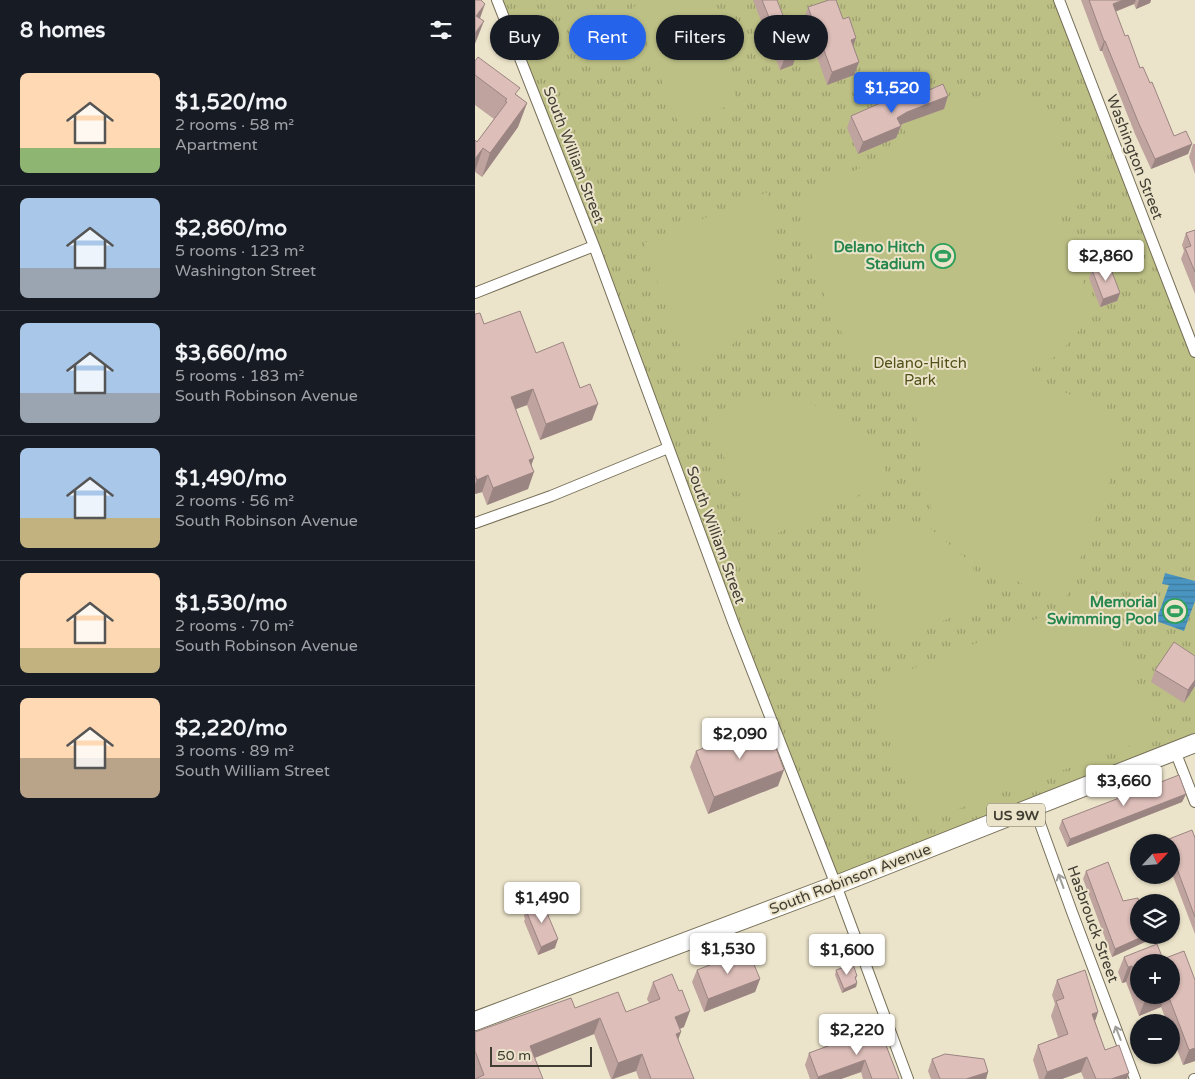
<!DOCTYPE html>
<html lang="en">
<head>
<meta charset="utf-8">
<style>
	:root { --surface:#171b24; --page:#242831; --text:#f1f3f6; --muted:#9ea1a6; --line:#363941; --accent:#2563eb }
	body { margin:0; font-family:"Varela Round",sans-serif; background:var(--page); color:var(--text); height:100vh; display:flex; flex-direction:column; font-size:19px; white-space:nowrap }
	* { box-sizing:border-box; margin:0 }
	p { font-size:16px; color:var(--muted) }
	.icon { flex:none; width:28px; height:28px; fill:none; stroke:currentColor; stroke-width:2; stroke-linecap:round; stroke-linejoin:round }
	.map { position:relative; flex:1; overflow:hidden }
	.details { display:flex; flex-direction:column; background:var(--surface); width:475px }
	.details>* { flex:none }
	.guide { position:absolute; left:15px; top:15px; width:475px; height:45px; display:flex; gap:10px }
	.needle { width:32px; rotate:64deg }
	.controls { position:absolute; left:655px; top:834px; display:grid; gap:10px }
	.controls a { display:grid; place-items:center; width:50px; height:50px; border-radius:50%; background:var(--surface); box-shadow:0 1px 4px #0004; font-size:25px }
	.scale { position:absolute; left:15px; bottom:12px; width:102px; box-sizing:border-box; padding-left:5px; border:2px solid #403d33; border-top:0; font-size:14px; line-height:18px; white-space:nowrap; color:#403d33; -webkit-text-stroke:4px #ece4ca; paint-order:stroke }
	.price { position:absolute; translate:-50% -42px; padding:0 11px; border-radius:5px; background:#fff; color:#222; font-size:16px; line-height:32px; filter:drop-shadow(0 1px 2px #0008) }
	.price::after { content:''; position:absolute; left:50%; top:30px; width:15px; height:11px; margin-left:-8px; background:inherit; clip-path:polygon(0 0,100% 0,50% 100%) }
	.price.selected { background:var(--accent); color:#fff }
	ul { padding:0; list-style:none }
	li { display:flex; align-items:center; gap:15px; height:125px; padding:0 20px }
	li+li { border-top:1px solid var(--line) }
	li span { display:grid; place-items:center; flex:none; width:140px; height:100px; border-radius:8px; color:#555 }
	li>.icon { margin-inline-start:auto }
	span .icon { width:60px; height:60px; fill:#fffc; stroke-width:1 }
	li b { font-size:21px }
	h2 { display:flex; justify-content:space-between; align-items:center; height:60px; padding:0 20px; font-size:21px }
	.chip { padding:0 18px; border-radius:22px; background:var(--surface); box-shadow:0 1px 4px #0004; font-size:18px; line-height:45px }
	.chip.selected { background:var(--accent); color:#fff }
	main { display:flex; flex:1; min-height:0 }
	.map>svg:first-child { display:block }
	.grass { fill:url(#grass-tufts) }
	.pitch { fill:#bdc085 }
	.water { fill:url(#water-rules) }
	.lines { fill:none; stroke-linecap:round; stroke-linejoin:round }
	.minor-casing { stroke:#766f58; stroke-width:12 }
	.trunk-casing { stroke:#766f58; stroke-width:20 }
	.minor { stroke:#fff; stroke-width:10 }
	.trunk { stroke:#fff; stroke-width:18 }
	.wall { fill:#bea39f; fill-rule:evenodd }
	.shaded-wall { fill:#9b8582 }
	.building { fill:#ddbeb9; stroke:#9b8582 }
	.oneway { stroke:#a09e99 }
	.labels { text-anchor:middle; stroke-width:4; stroke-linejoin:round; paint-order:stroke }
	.shield { fill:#ece4ca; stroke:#746f60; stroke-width:1 }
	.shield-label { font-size:14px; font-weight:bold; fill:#403d33 }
	.street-label { font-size:15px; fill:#403d33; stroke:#ece4ca }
	.leisure-label { font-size:15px; font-weight:bold; fill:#27864d; stroke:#ece4ca; text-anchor:end }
	.park-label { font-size:15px; fill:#515219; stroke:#ece4ca }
</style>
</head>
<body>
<main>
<section class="details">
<h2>8 homes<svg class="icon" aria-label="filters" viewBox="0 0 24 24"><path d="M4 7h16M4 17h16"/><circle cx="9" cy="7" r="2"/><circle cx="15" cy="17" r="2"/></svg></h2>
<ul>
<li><span style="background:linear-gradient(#ffd9b3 75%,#8fb573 0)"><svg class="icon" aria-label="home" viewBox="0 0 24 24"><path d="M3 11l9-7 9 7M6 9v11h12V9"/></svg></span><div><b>$1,520/mo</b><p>2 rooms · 58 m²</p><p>Apartment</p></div></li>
<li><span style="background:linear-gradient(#a9c7e8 70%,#9aa5b1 0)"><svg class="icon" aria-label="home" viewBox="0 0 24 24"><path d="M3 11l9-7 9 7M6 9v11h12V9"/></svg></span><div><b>$2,860/mo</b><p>5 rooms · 123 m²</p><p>Washington Street</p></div></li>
<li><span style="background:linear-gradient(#a9c7e8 70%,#9aa5b1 0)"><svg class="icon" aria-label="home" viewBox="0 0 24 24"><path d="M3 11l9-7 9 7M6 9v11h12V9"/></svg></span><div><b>$3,660/mo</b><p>5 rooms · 183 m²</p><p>South Robinson Avenue</p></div></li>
<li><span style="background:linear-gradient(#a9c7e8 70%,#c2b280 0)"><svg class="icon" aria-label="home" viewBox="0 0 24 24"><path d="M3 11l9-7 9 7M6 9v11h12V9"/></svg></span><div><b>$1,490/mo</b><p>2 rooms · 56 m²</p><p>South Robinson Avenue</p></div></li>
<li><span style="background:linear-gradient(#ffd9b3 75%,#c2b280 0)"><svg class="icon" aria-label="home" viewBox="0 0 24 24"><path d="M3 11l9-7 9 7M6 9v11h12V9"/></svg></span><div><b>$1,530/mo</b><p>2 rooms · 70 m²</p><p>South Robinson Avenue</p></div></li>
<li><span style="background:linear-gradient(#ffd9b3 60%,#b9a48a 0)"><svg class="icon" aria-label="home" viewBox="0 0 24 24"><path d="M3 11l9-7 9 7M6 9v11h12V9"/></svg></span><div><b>$2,220/mo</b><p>3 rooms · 89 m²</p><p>South William Street</p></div></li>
</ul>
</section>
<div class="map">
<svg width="720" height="1079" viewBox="0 0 720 1079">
	<defs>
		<pattern id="grass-tufts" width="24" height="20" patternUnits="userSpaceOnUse" patternTransform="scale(1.25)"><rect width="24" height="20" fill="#bdc085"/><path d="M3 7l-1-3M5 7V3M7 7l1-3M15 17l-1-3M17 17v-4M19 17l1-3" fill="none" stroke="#9b9d6d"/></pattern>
		<pattern id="water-rules" width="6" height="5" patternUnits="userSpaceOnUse" patternTransform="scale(1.25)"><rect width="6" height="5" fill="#4994c1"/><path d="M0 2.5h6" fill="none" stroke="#3e7a9d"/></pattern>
	</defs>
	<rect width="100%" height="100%" fill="#ece4ca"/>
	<path class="grass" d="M22,0H584L720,355V745L361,885Z"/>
	<path class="pitch" d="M176,0H223L263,102L204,125L158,7Z
		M530,90L573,111L610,202L584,214L619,313L583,355L547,374L634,411L648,445L591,597L560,591L504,560L458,521L437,393L377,355L348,292L326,220L332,189L437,148L427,124L487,101Z
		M293,192C300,222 303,252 298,283C297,288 296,293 295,298C280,332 246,355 214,371L169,243Z
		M310,396C366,410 388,430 416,480L290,539L283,536L231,415L275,399Z
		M426,528L456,529L494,561L516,603L424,637L413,634L378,548Z
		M628,592L683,735L445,823L395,686Z"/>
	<path class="water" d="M690,573L720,581V601L709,631L681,621L694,585L687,584Z"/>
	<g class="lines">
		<defs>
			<path id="minor" d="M22,0L119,246L258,622L361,885L433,1079
				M584,0L720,352
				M0,293L119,246
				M0,523L76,496L193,448
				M700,751L720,802
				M559,807L597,912L660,1079
				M719,1079H720"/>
			<path id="trunk" d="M0,1021L361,885L720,743"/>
		</defs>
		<use href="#minor" class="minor-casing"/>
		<use href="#trunk" class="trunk-casing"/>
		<use href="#minor" class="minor"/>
		<use href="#trunk" class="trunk"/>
	</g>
	<path class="wall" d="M278,0H302L318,65L305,70Z
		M606,0H676L675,3L661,9L659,4L640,12L650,36L665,68L675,83L699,136L717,144L713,154L676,169L660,134L627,51H625Z
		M333,7L378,47L384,62L379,75L352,85L329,20Z
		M0,61L52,103L43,127L7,177L0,172V140L2,142L19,119L0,105Z
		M473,96L469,109L427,124L426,126L421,138L383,154L372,128L376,116L415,107Z
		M718,144H720V174L714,157Z
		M720,230V294L706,259L709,251L707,245L711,233Z
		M617,270L645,293L642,301L625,307L614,278Z
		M0,314L9,324L61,353L105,388L117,420L65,440L52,405L41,409L57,466L53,489L12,505L7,492L0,494Z
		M720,656V686L709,703L676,682L680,670Z
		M221,751L303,786L233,814L215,767Z
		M711,794L707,802L592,847L584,828L587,820Z
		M720,838V934L696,871V842H693L694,839Z
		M611,871L648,901L664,935H673L670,942L637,957L608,879Z
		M52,907H67L80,948L63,955L49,921L50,919L49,916Z
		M649,957L688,959L720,1061L708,1065L696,1034V1022H692L686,1007L664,1016L651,982L647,983L643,972ZM664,962L696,995H664Z
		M222,970L285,979L280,992L229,1012L217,982Z
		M361,970L382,976L381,979L382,983L381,987L367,993L360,975Z
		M582,980L623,1012L620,1021L630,1050L652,1079H609L606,1072L587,1079H564L558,1060L563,1045L583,1037L576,1016L580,1004L577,995Z
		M178,982L209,1027L205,1029L203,1039L219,1079H164L161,1071L139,1079H136L119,1034L60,1058L0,1079V1032L100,1008L151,1012L174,1003L172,999Z
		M404,1027L424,1079H388L386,1072L366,1079H335L330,1065L334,1053Z
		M457,1059L513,1072L511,1079H456L453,1071Z"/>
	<path class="shaded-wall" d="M648,0H661L659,4L634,14L638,4Z
		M664,0H676L675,3L661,9Z
		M10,4L2,27L1,16Z
		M9,21L0,44V33Z
		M381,38L377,50L376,40Z
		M629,41H630L627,51H625Z
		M322,52L318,65L305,70L310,57Z
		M384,62L379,75L352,85L357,72Z
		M473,96L469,109L427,124L425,126H426L421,138L383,154L388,142L422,118L432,112Z
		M52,103L43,127L7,177L15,153Z
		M717,144L713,154L676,169L680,159Z
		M8,148L0,171V159Z
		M645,293L642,301L625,307L628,299Z
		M58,389L52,405L30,413L36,397Z
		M123,404L117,420L65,440L71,424Z
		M59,458L53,474L54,460Z
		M59,472L53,489L12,505L18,488Z
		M13,475L7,492L0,494V484L2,480Z
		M720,680V686L709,703L713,690Z
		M309,770L303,786L233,814L239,797Z
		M711,794L707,802L592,847L595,839Z
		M671,935H673L670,942L637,957L640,949Z
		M83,939L80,948L63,955L66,947Z
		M657,966L651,982L647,983L653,967Z
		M285,979L280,992L229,1012L233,999Z
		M382,983L381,987L367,993L369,989Z
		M683,995H691L686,1007L664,1016L670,1000Z
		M215,1011L209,1027L194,1033L200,1017Z
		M623,1012L618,1027L617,1014Z
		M125,1018L119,1034L49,1062L55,1046Z
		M206,1032L200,1048L201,1034Z
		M720,1048V1061L708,1065L714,1050Z
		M167,1054L161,1071L137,1079L143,1063Z
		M612,1057L606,1072L587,1079H569L572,1072Z
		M390,1060L386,1072L366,1079H342L343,1077Z
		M513,1072L511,1079H491Z
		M654,1073L652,1079H636Z"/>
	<path class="building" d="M0,0H6L10,4L1,16L9,21L0,33Z
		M287,0H302L322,52L310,57Z
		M354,0H361L368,19L374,17L381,38L376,40L384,62L357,72L333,7Z
		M614,0H648L638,4L650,36L653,35L665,68L668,67L675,83L677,82L699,136L711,131L717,144L680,159L664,124L630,41H629Z
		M3,57L45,88L40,94L52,103L15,153L8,148L0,159V140L2,142L32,102L30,101L32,99L0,75V61Z
		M468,84L473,96L432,112L422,118L426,126L388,142L376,116L412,100L415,107Z
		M720,230V272L710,248L716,246L711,233Z
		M634,264L645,293L628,299L617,270Z
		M45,311L61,353L88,342L105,388L115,384L123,404L71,424L58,389L36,397L59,458L54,460L59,472L18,488L13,475L2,480L0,475V314L5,313L9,324Z
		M699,642L720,656V680L713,690L680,670Z
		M292,723L309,770L239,797L221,751Z
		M704,775L711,794L595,839L587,820Z
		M717,830L720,838V917L698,858L701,857L696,845V842H695L694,839Z
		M633,862L648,901L663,898L664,902V935H671L640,949L611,871Z
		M65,902L67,907L69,906L83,939L66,947L52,913L54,912L52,907Z
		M682,944L688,959L709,951L720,980V1048L714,1050L693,995H696V962H664V985L657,966L653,967L649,957Z
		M273,950L285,979L233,999L222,970Z
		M378,964L382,976L380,977L382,983L369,989L361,970Z
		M610,970L623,1012L617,1014L630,1050L644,1045L654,1073L636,1079H621L612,1057L572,1072L563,1045L593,1034L581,1001L589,998L582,980Z
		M197,974L204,991L207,990L215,1011L200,1017L206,1032L201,1034L219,1079H176L167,1054L143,1063L125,1018L55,1046L68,1079H0L9,1075L0,1051V1032L96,998L100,1008L143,992L151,1012L185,999L178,982Z
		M668,995H683L670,1000Z
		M404,1027L424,1079H397L390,1060L343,1077L334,1053Z
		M470,1054L509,1059L513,1072L491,1079H465L457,1059Z"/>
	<defs><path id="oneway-shaft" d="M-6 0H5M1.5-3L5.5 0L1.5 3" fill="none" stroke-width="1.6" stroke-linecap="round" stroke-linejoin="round" transform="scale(1.25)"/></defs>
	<g class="oneway">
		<use href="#oneway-shaft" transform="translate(586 881) rotate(-110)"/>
		<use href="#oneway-shaft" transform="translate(643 1033) rotate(-111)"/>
	</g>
	<defs>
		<symbol id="stadium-ring" viewBox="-11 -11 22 22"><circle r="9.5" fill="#ece4ca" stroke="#2e9e5b" stroke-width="1.5"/><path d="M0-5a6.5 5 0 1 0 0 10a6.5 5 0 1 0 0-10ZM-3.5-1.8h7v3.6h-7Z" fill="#2e9e5b"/></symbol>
	</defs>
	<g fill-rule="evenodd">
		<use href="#stadium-ring" x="454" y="242" width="28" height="28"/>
		<use href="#stadium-ring" x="686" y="597" width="28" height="28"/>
	</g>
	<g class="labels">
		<rect class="shield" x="512" y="803.5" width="58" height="23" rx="4"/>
		<g class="shield-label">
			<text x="541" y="820">US 9W</text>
		</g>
		<g class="street-label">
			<text transform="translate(99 155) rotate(69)" y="5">South William Street</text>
			<text transform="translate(660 157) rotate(69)" y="5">Washington Street</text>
			<text transform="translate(241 535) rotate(70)" y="5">South William Street</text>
			<text transform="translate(375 879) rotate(-21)" y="5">South Robinson Avenue</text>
			<text transform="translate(618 924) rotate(70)" y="5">Hasbrouck Street</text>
		</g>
		<g class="leisure-label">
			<text x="450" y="252">Delano Hitch<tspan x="450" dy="17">Stadium</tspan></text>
			<text x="682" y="607">Memorial<tspan x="682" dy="17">Swimming Pool</tspan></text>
		</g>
		<g class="park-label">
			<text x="445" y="368">Delano-Hitch<tspan x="445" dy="17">Park</tspan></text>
		</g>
	</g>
</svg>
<div class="controls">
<a><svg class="needle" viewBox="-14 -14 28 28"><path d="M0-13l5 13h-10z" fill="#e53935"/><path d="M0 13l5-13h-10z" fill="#9ea1a6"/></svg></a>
<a><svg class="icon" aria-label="layers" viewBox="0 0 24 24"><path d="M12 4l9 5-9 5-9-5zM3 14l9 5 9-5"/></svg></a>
<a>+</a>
<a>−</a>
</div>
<div class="scale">50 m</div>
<b class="price selected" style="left:417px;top:114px">$1,520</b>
<b class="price" style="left:631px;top:282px">$2,860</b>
<b class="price" style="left:265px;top:760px">$2,090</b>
<b class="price" style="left:649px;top:807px">$3,660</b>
<b class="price" style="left:67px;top:924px">$1,490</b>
<b class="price" style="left:253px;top:975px">$1,530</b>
<b class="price" style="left:372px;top:976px">$1,600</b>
<b class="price" style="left:382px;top:1056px">$2,220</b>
<div class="guide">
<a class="chip">Buy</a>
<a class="chip selected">Rent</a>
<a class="chip">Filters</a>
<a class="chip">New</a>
</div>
</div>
</main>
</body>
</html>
